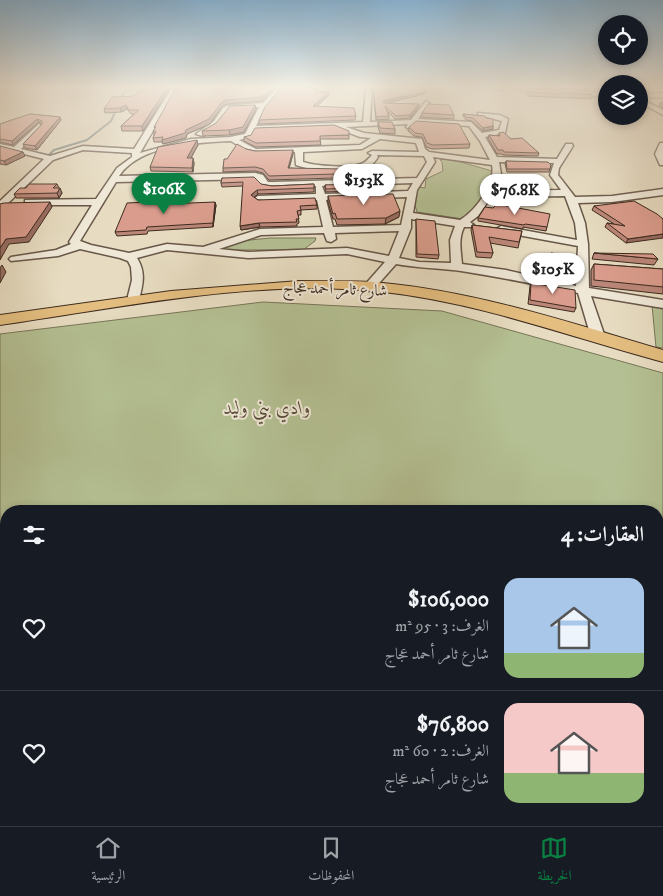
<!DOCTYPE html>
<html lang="ar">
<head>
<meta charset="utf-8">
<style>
	:root { --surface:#171b24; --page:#242831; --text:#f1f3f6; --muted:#9ea1a6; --line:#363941; --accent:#0b8043 }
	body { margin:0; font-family:"IM FELL DW Pica",Amiri,serif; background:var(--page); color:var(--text); direction:rtl; height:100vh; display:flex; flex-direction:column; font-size:19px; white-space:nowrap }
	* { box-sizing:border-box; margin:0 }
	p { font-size:16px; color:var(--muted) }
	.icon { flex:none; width:28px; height:28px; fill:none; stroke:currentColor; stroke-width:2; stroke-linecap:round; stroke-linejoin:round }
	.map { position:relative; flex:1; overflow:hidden; direction:ltr }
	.sheet { position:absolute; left:0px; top:505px; width:664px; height:321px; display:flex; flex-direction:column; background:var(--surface); border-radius:20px 20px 0 0; box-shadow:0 2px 8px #0003; direction:rtl }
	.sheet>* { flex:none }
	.buttons { position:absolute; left:598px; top:15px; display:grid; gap:10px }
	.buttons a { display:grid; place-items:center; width:50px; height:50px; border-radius:50%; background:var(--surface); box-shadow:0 2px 8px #0003; font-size:25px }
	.price { position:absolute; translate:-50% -42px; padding:0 11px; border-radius:18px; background:#fff; color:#222; font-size:16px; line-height:32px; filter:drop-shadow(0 1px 2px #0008) }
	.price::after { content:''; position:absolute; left:50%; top:30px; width:15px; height:11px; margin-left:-8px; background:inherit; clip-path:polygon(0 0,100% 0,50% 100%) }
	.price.current { background:var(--accent); color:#fff }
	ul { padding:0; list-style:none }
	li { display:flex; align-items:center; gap:15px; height:125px; padding:0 20px }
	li+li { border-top:1px solid var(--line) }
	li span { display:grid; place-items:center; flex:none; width:140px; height:100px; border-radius:15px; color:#555 }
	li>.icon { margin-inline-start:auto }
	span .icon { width:60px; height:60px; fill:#fffc; stroke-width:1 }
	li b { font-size:21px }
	h2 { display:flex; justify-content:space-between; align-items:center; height:60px; padding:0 20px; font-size:21px }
	.dock { display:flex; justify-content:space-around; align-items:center; height:70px; border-top:1px solid var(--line); background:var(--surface); font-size:14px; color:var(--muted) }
	.dock a { display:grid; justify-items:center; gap:2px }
	.dock .current { color:var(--accent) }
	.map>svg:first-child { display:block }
	.green { fill:#b4c093; stroke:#787659; fill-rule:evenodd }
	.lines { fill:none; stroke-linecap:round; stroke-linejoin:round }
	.stream { stroke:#75807e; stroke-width:2 }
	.minor-casing { stroke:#685748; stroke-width:3 }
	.major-casing { stroke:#3d2b1f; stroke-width:2 }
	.minor { fill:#efe8d7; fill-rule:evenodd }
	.major { fill:#e4be80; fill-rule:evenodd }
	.wall { fill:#bb8779; stroke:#3d2b1f }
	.shaded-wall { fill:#996e63; stroke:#3d2b1f }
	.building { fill:#da9d8d; stroke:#3d2b1f }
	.labels { text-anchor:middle; stroke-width:4; stroke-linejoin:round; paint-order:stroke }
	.far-street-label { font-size:16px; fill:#3d2b1f; stroke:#efe8d7 }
	.park-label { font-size:19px; font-style:italic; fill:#554936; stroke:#efe8d7 }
</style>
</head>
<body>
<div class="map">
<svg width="663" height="826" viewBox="0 0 663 826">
	<rect width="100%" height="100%" fill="#e7dcc1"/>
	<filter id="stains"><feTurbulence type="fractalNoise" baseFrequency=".004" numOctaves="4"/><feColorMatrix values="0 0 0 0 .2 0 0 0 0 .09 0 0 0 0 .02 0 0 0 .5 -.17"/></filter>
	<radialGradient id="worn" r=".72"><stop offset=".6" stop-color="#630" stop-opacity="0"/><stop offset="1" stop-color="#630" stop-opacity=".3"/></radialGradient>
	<path class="green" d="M447,158L492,171V179L477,206L463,219L417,212L415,205L416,189L419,187L425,188L426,179L443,171L442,162L440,160Z
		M270,238H316L315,241L303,250H223L225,245L231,242Z
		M263,302L442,311L663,373V826H0V334ZM658,511V820H6V511Z
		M652,305L663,307V348L656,347Z"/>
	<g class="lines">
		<path class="stream" d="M120,100L124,92L139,86
			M14,188L54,150L87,140L111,121L117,108"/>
		<defs>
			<path id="minor" d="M173,86H179L140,153L191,139L230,137L245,134L259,107L230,109L219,123L203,136L196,134L214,121L223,108L227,106L263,103L278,86H284L264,110L256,126L363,122L366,89L369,87L372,89L370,122L411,120L426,101L429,103L418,119L471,122L482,133L499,130L502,121L478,115V113L500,115L508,119L505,133L485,137L497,157L557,159L566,144H572L573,146L559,168L558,175L575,197L612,196L663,189V195L612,202L578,203L585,223L588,244L589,288L663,300V308L591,296L605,337L603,340H593L591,337L578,293C539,285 500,277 461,271C439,268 417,268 396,264L373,290L369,291L363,287L385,262L347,254L248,258L167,250L137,258C146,272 143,284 139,300L133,304L127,300L132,280L131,267L128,261L120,258L80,249L58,256L11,261L9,259L11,257L56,250L71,244L69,242L92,205H28L25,204V200L96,199L117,168L132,157V153L83,150L53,160L3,208L0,209V201L44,159L0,148V144L14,147L39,124L42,126L41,127L21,149L50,156L83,146L134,149ZM415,123L469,126L480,141L490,160L429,152L425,149L422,139L364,133L346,127L408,124L406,127L409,129ZM334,127L360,137L371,138L360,145L256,149L239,140L251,137L254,130ZM380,139L416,143L419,152L372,151L368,153L372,155C369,158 366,162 363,163C351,169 315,166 303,162V152L362,149ZM231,141L247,151L256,153L295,152L296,165C312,171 355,175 370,166C373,164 376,160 378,157L377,155L424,156L427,162L417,178L273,182H268L263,175L255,173L119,176C141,144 196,143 231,141ZM433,157L492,165C496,184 475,211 460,220L413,213L417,190L435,162ZM499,162L554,163L550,175L561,190L494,191L501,174ZM255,179L262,186L273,188L316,186V194L258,196L253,199L258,202L317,200L323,227L260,229L203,247L167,244L129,253L91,245L80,241L116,182ZM413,183L408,191L325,194L322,186ZM565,196L575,223L577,240L501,226L496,229L501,232L578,246L576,286L506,270L462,264C461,252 458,239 464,227H473L474,225L470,222L478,216L491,197ZM407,197L401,225L333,227L326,200ZM411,219L455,226L450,240L451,263L419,262L399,258L411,228ZM399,231L389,256L347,248L248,252L219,249L261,235L324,233L327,241L331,242L336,239L335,233Z
				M500,86L606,93V97L540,93Z
				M663,93V97L639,98V94Z
				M639,98L663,110V115L639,102Z
				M660,143H663V165H660L655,154Z"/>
			<path id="major" d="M299,281C327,281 355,280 383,283C478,292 571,323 663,350V362C570,337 481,303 384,292C256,278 126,307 0,325V315L171,291Z"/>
		</defs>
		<use href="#minor" class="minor-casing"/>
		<use href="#major" class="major-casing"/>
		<use href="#minor" class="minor"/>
		<use href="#major" class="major"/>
	</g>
	<path class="wall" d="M147,86L143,131H122L121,126L134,114H131L127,109L121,112L105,113L104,109L133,96Z
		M272,86V90L262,101L227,104L222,106L210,124L187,134L186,138L163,144L162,142H154L153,138L154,135L153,131L155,129L154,127Z
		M373,86L424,87V94L387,103L419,107L410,118L395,119L387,111L389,116V119L376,120Z
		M445,86H463L453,88Z
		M465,86H505L504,89L500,91Z
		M527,86H589L590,87L589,90Z
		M316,88V91L329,95L317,106L356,116L355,120L259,124V120Z
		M526,88L592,95L591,99L528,96V94L525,92Z
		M663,102V108L659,106L660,103Z
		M255,105L256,109L244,132L230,135L203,136L202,131Z
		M422,113L454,115V119L421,117Z
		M30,114L60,117L61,120L37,150L25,148L23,144L42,124L39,122L13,145L0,142V124Z
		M463,114L486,118L493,126V129L483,131L472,121L466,120L463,116Z
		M378,122L395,129V134L380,133L378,127Z
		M409,127L470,144L469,148L432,149L426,147L422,137L414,136L408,131Z
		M499,133L539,153L538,156L503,155L502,154H497L488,138L489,135L499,136Z
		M349,135V139H320L321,145L256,147L244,141V137Z
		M198,145L191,158H193L194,163L193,172L151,171L150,167Z
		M0,146L25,156L6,165L0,164Z
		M246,149L255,151L293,154L289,168L369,173L368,177L269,180L263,173L255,171L223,172V168L227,159Z
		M506,161L551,165L549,172H507L505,164Z
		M222,178L272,186L314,184V192L258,194L254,197L258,200L317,205V209L301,210V215H298L299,223L297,224V226L260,227L241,230L243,186L222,187L221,183Z
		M57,184L59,188L62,193L59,198H16L14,194L26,188Z
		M325,185L378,187V190L326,192L325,188Z
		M328,196L399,217L385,224L337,225L335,219H333L328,202Z
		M168,204L216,205L213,227L148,231L147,234L117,236L115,232Z
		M594,206L663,219L626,243L605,227L607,223L614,224L592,210Z
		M485,207L547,227L546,231L523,227V229L478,221V218Z
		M416,219L439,255L438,259L416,257Z
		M472,225L522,231L518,248L490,243L493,253L491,258L476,257L471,230Z
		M551,253L577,277L574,284L534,275V264L537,257L549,259Z
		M594,253L658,259L654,265L592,259Z
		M594,264L663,269V294L591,286V270Z
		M531,283L576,308L574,312L528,304L530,286Z"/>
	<path class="shaded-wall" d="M168,86H171L143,131L142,126Z
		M272,86V90L262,101L227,104L222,106L210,124L187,134L186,138L163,144L162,140L186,130L222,102Z
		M453,86H463L453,88Z
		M505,86L504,89L500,91V88Z
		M329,92V95L313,110V106Z
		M425,92L424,94L383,104V101Z
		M419,104V107L410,118V115Z
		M126,105L127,109L121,112L120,108Z
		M255,105L256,109L244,132L230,135L229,130Z
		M60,117L61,120L37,150L35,146Z
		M37,119L39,122L13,145L12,141Z
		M493,126V129L483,131V128Z
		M197,140L198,145L188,163L187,158Z
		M293,150V154L288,172V168Z
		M23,152L25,156L6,165L4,161Z
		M193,158L194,163L193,172L192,168Z
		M60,188L62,193L59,198L57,193Z
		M257,190L258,194L251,200V195Z
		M50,202L52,207L29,242L9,244L0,260V248L6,239Z
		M215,202L216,205L213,227V223Z
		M400,211L399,217L385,224L386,218Z
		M259,223L260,227L241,230L240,226Z
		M663,234V238L626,243L628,239Z
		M2,265L6,272L0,283V268Z"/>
	<path class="building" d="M147,86H168L142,126H121L139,110H129L126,105L120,108L104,109L112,97L133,96Z
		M177,86H272L262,97L226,100L222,102L209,119L186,130L185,133L162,140L163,137L153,138L156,131H153L156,127H154Z
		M283,86L316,88L314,91L329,92L313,106L354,108L356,116L259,120L265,107Z
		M373,86L424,87L425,92L383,101L384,103L419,104L410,115L396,116L385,106L389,116L376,117Z
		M486,86H504L500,88Z
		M526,88L592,94V95L529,92V90Z
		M428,104L449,105L454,115L422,113Z
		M255,105L243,127L229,130L202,131L216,123L230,106Z
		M30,114L60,117L35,146L23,144L42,124V121L37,119L12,141L0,139V124Z
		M463,114L485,116L486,118L493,119V126L483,128L473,118L466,117Z
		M416,121L459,124L470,144L433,145L427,143L423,134L415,133L409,127Z
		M378,122H392L395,129L380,128Z
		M334,125L349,131V135L320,136V141L256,143L244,137L251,135L255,128Z
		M503,132L511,139L522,138L539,153L504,152L503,150H498L489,135L500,136L499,133Z
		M197,140L187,158H193L192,168L150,167L158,147Z
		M237,144L246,149L255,151L293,150L288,168L344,169L367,165L369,173L269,176L263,169L255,167L223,168L224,159H227Z
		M0,146L23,152L4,161L0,160Z
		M506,161L548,162L551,165L550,169H507Z
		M254,177L261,184L272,186L314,184V188L257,190L251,195L258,200L315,198L317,205L300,206L301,210L297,211L299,219H296L297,222L259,223L240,226L243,182L221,183L222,178Z
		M376,183L378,187L326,189L325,185Z
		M29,184H57L53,188H60L57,193L14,194L20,188H26Z
		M393,194L400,211L386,218L337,219L335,213L333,214L328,196Z
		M167,201L166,204L215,202L213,223L147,227L146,230L115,232L127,203Z
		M634,201L657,214L663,219V234L628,239L607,223L625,226L594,206Z
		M50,202L26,237L6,239L0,248V204L4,203Z
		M497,204L550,214L547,227L525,224L524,225L478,218L485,207L493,208Z
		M416,219L435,221L439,255L417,254Z
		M472,225L522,231L519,242L489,237L493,253L477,252Z
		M551,253L578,257L577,277L537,268V257L552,259Z
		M594,253L653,254L658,259Z
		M594,264L663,269V287L594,280Z
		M531,283L575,290L576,308L530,300Z"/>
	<linearGradient id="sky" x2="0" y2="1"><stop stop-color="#89b6d7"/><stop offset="0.43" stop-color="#f4efe3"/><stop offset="1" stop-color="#f4efe3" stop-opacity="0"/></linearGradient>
	<rect width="663" height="202" fill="url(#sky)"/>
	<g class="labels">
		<g class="far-street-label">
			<text transform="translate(335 288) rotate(2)" y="6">شارع ثامر أحمد عجاج</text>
		</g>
		<g class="park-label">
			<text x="267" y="414">وادي بني وليد</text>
		</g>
	</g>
	<rect width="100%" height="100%" filter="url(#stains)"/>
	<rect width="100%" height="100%" fill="url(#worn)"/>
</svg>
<div class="buttons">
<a><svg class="icon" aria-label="locate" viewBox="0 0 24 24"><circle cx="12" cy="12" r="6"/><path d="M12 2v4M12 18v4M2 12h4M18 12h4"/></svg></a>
<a><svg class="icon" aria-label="layers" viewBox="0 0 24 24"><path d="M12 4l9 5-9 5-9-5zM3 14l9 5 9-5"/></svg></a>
</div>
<b class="price" style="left:364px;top:206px">$153K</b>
<b class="price current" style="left:164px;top:215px">$106K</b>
<b class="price" style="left:515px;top:216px">$76.8K</b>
<b class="price" style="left:553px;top:295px">$105K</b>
<section class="sheet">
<h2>العقارات: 4<svg class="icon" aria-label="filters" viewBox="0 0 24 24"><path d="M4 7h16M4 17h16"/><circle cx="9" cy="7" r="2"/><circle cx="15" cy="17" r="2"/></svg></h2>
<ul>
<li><span style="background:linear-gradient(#a9c7e8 75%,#8fb573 0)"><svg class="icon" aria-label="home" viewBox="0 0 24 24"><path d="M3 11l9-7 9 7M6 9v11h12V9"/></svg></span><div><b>$106,000</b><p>الغرف: 3 · 95 m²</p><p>شارع ثامر أحمد عجاج</p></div><svg class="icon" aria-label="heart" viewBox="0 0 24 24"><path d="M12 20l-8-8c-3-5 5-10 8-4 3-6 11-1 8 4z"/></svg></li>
<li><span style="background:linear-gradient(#f6c9c9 70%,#8fb573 0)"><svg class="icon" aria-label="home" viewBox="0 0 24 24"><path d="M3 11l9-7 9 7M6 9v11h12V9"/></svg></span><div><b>$76,800</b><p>الغرف: 2 · 60 m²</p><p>شارع ثامر أحمد عجاج</p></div><svg class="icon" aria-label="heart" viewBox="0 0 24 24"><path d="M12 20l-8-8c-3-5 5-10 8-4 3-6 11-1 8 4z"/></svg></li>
</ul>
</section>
</div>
<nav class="dock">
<a class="current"><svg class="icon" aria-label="map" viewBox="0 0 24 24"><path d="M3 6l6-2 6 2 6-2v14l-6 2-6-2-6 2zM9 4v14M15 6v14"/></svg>الخريطة</a>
<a><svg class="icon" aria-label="saved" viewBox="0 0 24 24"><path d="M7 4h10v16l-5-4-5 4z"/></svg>المحفوظات</a>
<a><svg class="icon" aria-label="home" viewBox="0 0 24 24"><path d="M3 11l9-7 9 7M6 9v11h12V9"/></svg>الرئيسية</a>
</nav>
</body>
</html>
